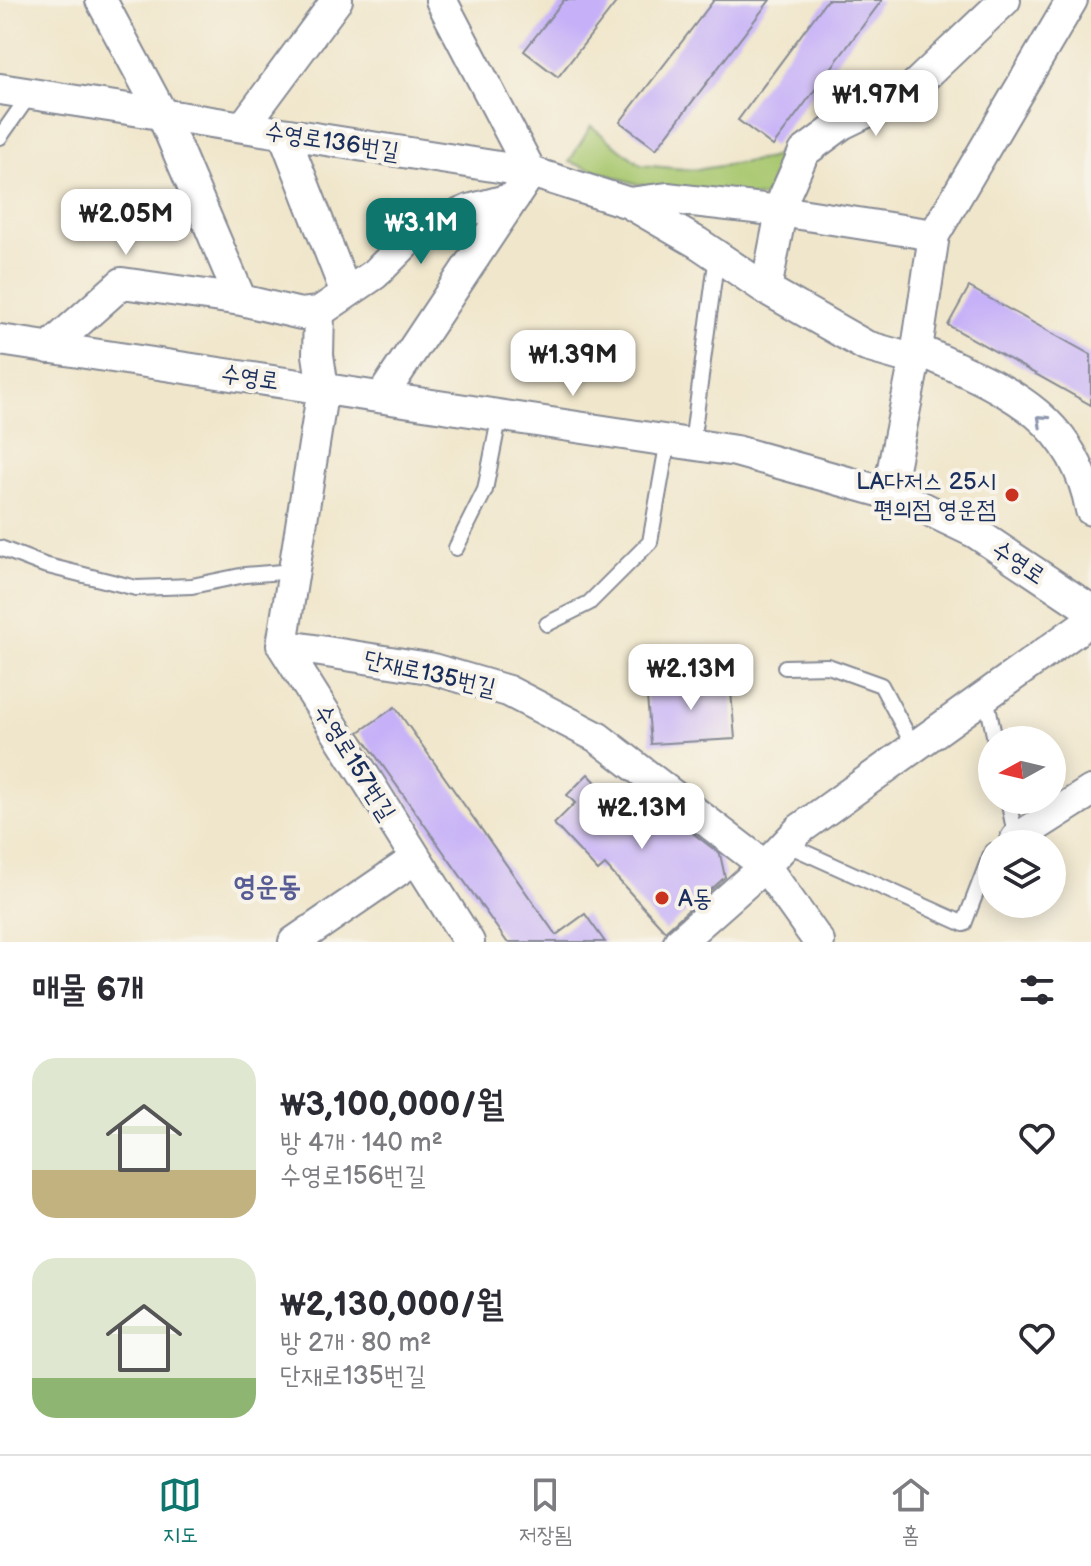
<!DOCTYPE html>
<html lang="ko">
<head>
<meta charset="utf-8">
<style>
	:root { --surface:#fff; --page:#f2f2f3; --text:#2b2b33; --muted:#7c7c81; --line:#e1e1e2; --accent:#0f766e }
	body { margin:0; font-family:"Balsamiq Sans","Poor Story",sans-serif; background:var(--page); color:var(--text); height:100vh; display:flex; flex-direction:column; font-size:30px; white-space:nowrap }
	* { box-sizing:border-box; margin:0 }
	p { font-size:26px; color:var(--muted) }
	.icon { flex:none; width:44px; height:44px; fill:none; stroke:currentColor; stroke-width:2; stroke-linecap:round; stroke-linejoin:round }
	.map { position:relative; height:942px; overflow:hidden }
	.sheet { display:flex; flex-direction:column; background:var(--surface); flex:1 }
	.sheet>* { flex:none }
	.needle { width:52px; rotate:262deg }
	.controls { position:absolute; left:978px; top:726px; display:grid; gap:16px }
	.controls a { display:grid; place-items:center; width:88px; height:88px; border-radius:50%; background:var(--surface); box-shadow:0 4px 20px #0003; font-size:40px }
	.price { position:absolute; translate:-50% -68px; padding:0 18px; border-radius:16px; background:#fff; color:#222; font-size:26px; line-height:52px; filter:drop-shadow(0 2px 4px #0008) }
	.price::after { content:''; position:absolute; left:50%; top:48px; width:24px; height:18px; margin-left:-12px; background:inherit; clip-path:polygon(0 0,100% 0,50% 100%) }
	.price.active { background:var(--accent); color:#fff }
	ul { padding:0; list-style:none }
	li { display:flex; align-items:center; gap:24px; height:200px; padding:0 32px }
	li span { display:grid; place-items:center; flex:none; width:224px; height:160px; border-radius:24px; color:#555 }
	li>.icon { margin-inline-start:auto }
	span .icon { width:96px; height:96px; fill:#fffc; stroke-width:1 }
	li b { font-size:34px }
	h2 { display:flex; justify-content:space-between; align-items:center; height:96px; padding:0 32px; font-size:34px }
	.dock { display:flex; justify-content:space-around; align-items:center; height:112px; border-top:2px solid var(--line); background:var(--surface); font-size:22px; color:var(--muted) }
	.dock a { display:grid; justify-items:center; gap:4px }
	.dock .active { color:var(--accent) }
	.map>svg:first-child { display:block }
	.green { fill:#a9c86f; stroke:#627c66; stroke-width:2 }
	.building { fill:#c6b1f8 }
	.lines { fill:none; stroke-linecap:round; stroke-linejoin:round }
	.service-casing { stroke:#868a94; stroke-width:18 }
	.minor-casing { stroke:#868a94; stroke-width:34 }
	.service { stroke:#fff; stroke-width:14 }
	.minor { stroke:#fff; stroke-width:30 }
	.oneway { stroke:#8d97ae }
	.poi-dot { fill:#c8321e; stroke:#f7f3e8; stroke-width:3 }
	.labels { text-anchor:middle; stroke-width:8; stroke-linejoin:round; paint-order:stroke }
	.street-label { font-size:24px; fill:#1b2f5e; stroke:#f7f3e8 }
	.poi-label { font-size:24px; fill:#1b2f5e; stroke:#f7f3e8; text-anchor:end }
	.quarter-label { font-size:28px; font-weight:bold; fill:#575c94; stroke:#f7f3e8 }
</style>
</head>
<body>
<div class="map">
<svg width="1091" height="942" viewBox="0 0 1091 942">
	<rect width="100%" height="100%" fill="#f7f3e8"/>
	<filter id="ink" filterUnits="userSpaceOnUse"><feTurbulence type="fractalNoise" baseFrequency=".0125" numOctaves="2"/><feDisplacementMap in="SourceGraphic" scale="16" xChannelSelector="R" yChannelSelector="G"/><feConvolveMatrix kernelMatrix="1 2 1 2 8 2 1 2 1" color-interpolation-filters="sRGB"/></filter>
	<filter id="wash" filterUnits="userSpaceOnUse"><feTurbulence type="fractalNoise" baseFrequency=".006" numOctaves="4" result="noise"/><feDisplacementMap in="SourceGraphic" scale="32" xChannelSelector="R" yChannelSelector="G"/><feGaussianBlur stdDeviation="1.8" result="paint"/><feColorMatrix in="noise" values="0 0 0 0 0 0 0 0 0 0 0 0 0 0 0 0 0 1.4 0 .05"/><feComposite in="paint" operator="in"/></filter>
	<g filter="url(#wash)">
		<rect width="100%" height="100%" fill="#f0e6cb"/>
		<path class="green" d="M591,126L641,165L695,170L771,158L789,146L765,198L637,184L569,162Z"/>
		<g id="blocks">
			<path class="building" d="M564,0H618L558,77L524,51Z
				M714,0H770L656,149L620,122Z
				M827,0H882L773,146L738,120Z
				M969,287L1091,355V405L948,325Z
				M730,679L735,739L651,744L646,685Z
				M395,707L556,935L585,914L605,942H507L359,732Z
				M588,774L623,810L640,793L720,854L725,877L665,931L605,865L598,871L554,824L575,803L567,795Z"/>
		</g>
	</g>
	<g filter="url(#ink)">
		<use href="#blocks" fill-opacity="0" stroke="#868a94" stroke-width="2"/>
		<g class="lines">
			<defs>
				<path id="service" d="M0,137L31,93
					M692,444L717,255
					M0,548L44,565L136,588L192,586L245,575L294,571
					M456,548L485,490L500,414
					M547,624L589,603L650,542L668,440
					M785,667L828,666L881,685L914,747
					M986,696L995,740
					M1008,800L1016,839
					M786,844L964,924L992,851"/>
				<path id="minor" d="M101,0L162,114L241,300L301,314L319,312L375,274L415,234L469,210L514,198
					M0,89L531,172L629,203L698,243L766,289L866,346L915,360
					M243,127L337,0
					M284,134L346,293
					M629,203L667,198L781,211L934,235
					M766,289L784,197L804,152L842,124L908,92L1005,0
					M319,312L318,355L323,388L282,645L469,942
					M0,340L736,451L901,497L976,533L1091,610
					M49,348L122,283L241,300
					M917,349C998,387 1073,411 1091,510
					M382,396L531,172L441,0
					M888,493L917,349L934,235L1072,0
					M282,645L429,668L508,691L597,737L765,866L819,942
					M1016,839L1091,791
					M294,942L415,859
					M679,942L765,866L800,829L1091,620"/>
			</defs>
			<use href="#service" class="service-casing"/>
			<use href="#minor" class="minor-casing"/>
			<use href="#service" class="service"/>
			<use href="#minor" class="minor"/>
		</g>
		<defs><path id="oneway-chevron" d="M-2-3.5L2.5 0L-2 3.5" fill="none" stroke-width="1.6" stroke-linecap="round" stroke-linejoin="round" transform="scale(2)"/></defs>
		<use class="oneway" href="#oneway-chevron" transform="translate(1042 420) rotate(-137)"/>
	</g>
	<g class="poi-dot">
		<circle cx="1012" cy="495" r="8"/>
		<circle cx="662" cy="898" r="8"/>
	</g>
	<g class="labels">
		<g class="street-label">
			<text transform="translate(332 141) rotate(9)" y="8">수영로136번길</text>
			<text transform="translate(250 377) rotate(8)" y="8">수영로</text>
			<text transform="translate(1019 562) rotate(34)" y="8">수영로</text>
			<text transform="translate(430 673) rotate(13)" y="8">단재로135번길</text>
			<text transform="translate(355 762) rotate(58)" y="8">수영로157번길</text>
		</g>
		<g class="poi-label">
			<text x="996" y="489">LA다저스 25시<tspan x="996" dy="28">편의점 영운점</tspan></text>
			<text x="678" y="906" text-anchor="start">A동</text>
		</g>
		<g class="quarter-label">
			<text x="267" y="895">영운동</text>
		</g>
	</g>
</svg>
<div class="controls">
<a><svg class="needle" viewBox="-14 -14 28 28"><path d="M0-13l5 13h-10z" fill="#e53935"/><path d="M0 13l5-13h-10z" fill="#7c7c81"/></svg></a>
<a><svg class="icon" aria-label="layers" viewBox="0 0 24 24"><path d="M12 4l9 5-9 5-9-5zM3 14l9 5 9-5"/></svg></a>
</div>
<b class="price" style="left:876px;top:138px">₩1.97M</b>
<b class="price" style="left:126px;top:257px">₩2.05M</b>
<b class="price active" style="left:421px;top:266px">₩3.1M</b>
<b class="price" style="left:573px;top:398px">₩1.39M</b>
<b class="price" style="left:691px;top:712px">₩2.13M</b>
<b class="price" style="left:642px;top:851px">₩2.13M</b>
</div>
<section class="sheet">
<h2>매물 6개<svg class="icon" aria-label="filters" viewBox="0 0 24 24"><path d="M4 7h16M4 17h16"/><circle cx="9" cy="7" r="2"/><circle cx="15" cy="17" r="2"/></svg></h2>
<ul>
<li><span style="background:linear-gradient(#dfe7d0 70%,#c2b280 0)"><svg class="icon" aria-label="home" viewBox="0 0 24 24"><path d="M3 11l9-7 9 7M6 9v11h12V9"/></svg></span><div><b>₩3,100,000/월</b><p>방 4개 · 140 m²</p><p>수영로156번길</p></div><svg class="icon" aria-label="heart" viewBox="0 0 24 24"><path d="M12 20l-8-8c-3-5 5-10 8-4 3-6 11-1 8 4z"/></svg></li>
<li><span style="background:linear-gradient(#dfe7d0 75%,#8fb573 0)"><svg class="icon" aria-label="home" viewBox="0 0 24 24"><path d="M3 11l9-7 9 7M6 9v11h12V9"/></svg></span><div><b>₩2,130,000/월</b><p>방 2개 · 80 m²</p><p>단재로135번길</p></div><svg class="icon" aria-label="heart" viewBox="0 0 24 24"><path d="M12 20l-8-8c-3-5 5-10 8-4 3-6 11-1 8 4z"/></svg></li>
</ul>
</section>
<nav class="dock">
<a class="active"><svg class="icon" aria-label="map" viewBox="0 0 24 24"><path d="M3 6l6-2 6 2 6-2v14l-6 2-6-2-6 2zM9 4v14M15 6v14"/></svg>지도</a>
<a><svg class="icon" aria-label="saved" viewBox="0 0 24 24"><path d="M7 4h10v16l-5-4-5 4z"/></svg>저장됨</a>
<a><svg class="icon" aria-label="home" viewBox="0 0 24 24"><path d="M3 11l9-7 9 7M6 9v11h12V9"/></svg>홈</a>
</nav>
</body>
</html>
